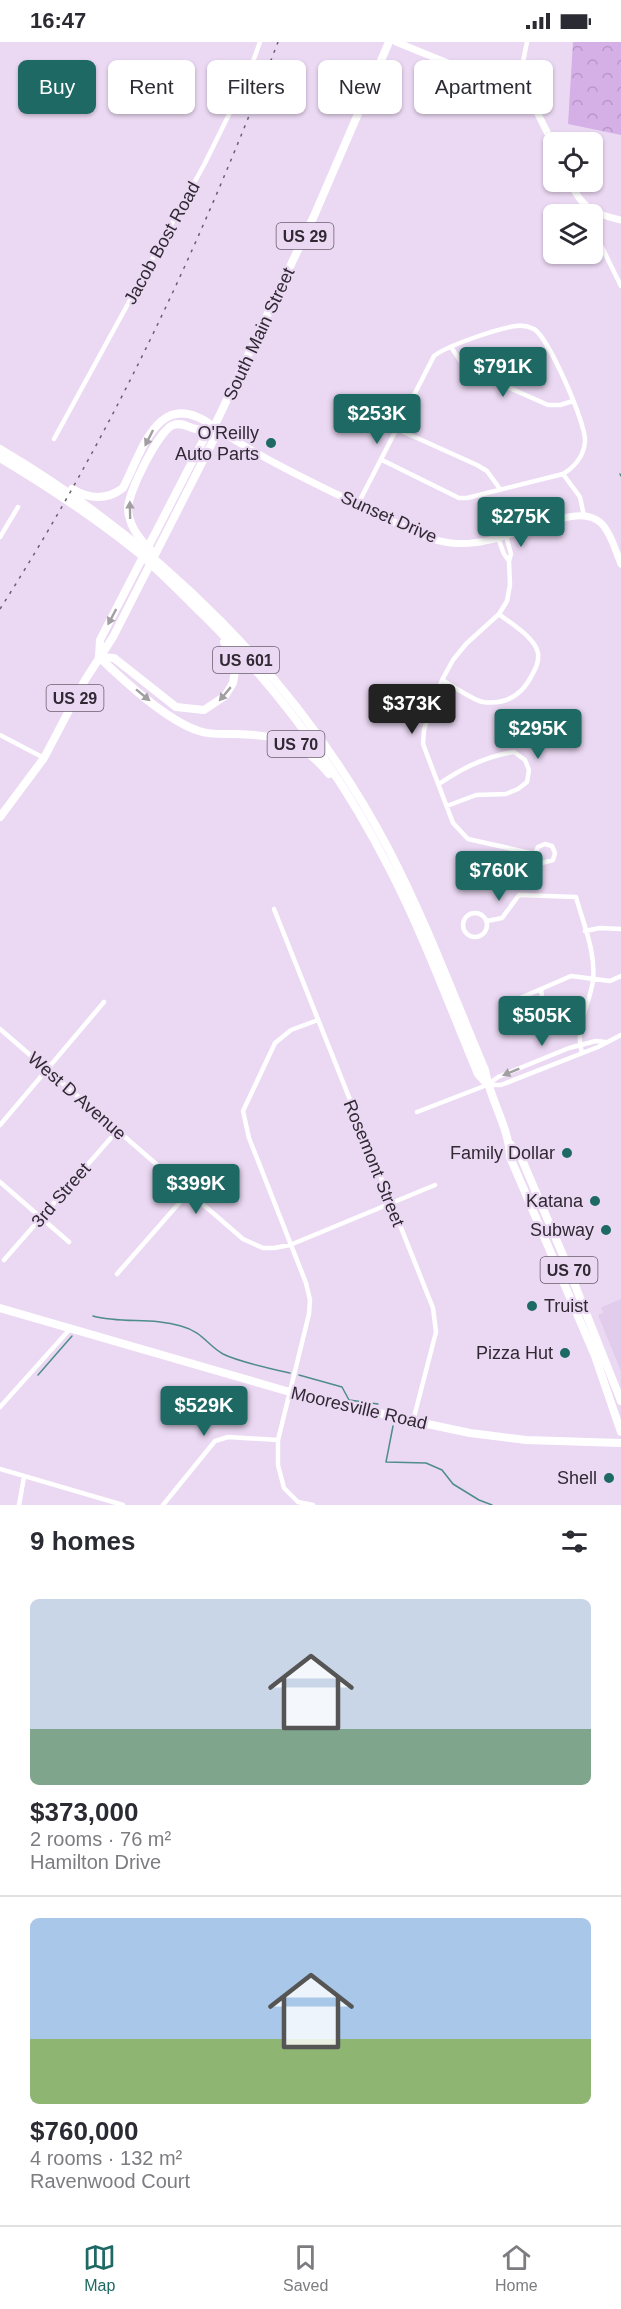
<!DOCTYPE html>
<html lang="en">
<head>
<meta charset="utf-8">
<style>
	:root { --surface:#fff; --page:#f2f2f3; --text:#2b2b33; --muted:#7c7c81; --line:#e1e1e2; --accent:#1e6964 }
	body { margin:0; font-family:Arial,sans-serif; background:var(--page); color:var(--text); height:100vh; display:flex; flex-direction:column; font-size:22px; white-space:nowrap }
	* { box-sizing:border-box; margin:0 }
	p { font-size:20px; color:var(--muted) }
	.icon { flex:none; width:33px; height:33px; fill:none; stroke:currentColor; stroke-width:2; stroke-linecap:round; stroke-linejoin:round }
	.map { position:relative; height:1463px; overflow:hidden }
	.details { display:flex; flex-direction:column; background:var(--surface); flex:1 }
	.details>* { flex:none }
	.banner { position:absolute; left:18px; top:18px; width:585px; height:54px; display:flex; gap:12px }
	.tools { position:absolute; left:543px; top:90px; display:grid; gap:12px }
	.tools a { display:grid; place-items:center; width:60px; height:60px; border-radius:9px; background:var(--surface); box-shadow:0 2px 4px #0004; font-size:30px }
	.price { position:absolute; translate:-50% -51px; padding:0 14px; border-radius:6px; background:var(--accent); color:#fff; font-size:20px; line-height:39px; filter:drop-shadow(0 2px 3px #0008) }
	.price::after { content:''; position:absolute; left:50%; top:36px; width:18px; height:14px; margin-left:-9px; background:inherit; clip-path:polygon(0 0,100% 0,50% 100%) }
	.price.active { background:#222; color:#fff }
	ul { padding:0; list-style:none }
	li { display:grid; align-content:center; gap:12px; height:318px; padding:0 30px }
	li+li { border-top:2px solid var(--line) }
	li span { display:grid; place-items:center; height:186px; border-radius:9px; color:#555 }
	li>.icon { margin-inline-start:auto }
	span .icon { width:108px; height:108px; fill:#fffc; stroke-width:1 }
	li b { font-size:26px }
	h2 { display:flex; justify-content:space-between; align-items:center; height:72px; padding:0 30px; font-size:26px }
	.tag { padding:0 21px; border-radius:9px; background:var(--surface); box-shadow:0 2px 4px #0004; font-size:21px; line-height:54px }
	.tag.active { background:var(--accent); color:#fff }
	.status { display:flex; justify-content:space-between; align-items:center; height:42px; padding:0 30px; background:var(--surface); direction:ltr }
	.status svg { height:16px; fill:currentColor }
	.dock { display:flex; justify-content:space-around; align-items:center; height:84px; border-top:2px solid var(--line); background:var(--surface); font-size:16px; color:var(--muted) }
	.dock a { display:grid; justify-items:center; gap:3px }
	.dock .active { color:var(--accent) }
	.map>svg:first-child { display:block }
	.built { fill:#e1cceb }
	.forest { fill:url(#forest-crowns) }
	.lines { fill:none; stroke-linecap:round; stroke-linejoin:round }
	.stream { stroke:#4f8c8a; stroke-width:1.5 }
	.street { stroke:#fff; stroke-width:4.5 }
	.secondary { stroke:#fff; stroke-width:7 }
	.primary { stroke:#fff; stroke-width:8 }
	.highway { stroke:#fff; stroke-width:8 }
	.rail { stroke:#695f6e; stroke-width:1.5; stroke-dasharray:3 6; stroke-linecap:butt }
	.oneway { fill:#a29fa3 }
	.poi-dot { fill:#1e6964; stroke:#ebd9f3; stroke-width:2 }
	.labels { text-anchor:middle; stroke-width:4.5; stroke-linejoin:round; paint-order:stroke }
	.shield { fill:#ebd9f3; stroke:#685e6d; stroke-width:1.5 }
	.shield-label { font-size:16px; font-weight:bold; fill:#302933 }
	.street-label { font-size:18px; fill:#302933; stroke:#ebd9f3 }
	.poi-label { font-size:18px; fill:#302933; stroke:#ebd9f3; text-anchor:end }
</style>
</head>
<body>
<div class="status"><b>16:47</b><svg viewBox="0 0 49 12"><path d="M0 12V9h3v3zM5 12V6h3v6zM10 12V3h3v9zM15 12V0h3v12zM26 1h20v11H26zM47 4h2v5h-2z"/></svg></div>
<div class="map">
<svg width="621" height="1463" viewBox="0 0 621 1463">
	<defs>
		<pattern id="forest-crowns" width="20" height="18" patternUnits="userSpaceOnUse" patternTransform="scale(1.5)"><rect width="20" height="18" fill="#d5b0e6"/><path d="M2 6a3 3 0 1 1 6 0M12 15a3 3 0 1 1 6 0" fill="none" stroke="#b797c6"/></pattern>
	</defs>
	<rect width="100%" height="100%" fill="#ebd9f3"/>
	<path class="built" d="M621,1257V1329L598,1273L604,1270L601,1267L602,1265Z"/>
	<path class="forest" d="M573,0H621V93L568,82Z"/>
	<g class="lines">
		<path class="stream" d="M620,432L621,434
			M93,1274C122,1282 152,1275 181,1284C203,1290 207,1303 223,1312C239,1320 272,1327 290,1331
			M38,1333L72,1294
			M299,1333L342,1345L349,1358L378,1362
			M393,1384L386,1420L426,1421L442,1428L453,1442L479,1458L492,1463"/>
		<path class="street" d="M517,49L527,0
			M592,185L621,244
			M555,217L566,212
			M451,305L465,326L548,363H560L573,359
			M397,387L477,423L487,429L500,447
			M54,397L205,121L247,36L260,0
			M563,432L580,455L584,474
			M358,462L434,314C446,304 499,286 516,284C522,283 528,284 534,287C548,295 586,381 585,399C584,414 576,424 563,432L467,456H459L382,418
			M506,494L511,512L509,519L510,543L507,559L499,572L466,602L453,618L442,638L430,669L424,688L423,702L453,781L468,797L535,812L542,821L553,818L555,811L552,804L545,802L538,805L535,812
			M0,495L18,465
			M498,496L504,512L509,519
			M442,638C451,643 475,659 483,660C506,663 522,653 532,633C536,626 539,620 538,611C535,595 511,582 499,572
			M0,693L44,716
			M439,742C462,726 486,714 514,710L525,718L529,728L527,740L518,747L506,752L476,753L447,764
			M274,867L433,1266L436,1290L413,1379
			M463 883a12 12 0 1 1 24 0a12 12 0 1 1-24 0Z
			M487,879L502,876L519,853L576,855C583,881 596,910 593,938C590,963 574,985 582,1011
			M585,889L600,886L621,887
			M541,948L542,954L537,970L531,973L519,970L515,963L518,957L571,934L610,939L621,934
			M0,987L243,1197L263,1206H274L290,1203L435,1143
			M487,1043H501L598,1005L621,993
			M417,1070L487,1043L498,1035L569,1006L596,999L605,1000
			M0,1083L104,960
			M0,1140L69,1200
			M4,1218L117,1089
			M117,1232L188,1151
			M0,1365L70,1287
			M0,1427L123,1463
			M19,1463L24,1435
			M163,1463L215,1399L228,1395L278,1398
			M313,1463L298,1460L284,1446L278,1423V1398L309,1272L310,1258L306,1241L249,1096L243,1069L275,1001L291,988L318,978"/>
		<path class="secondary" d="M396,0L517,49L535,66L554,104
			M570,140C582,166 593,172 621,178
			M214,385C267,420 326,447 384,475C405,485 428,499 451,501C495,506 534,478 576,474C585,473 594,475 601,481C611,491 616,510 621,522"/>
		<path class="primary" d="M99,615L100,598L206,393L214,385L314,174L389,0
			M0,775L44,716L85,638L113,595L214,397V385
			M0,1266L290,1350L413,1379L470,1391L526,1398L621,1401"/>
		<path class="highway" d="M0,407C162,503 301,640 389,808C426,879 454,955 485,1028C490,1058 509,1085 510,1115L595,1314L621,1390
			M0,416C47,444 92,474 135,508C154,524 173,543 191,561C271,637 338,726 388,824C423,891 449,963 478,1032L487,1042
			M72,447C89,457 106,459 123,446C143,407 159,343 214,385
			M150,507C138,496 129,483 128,467C127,452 159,388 173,383C182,380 187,385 196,387C201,388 208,386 214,385
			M99,615C124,639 167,679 199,689C210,693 224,692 236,692C279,693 301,698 329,732
			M99,615L114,616L176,665L204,668L225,654L233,641L235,629L233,615L224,600
			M510,1102L520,1113L565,1218L621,1359"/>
		<path class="rail" d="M0,567C115,387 202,199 278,0"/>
	</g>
	<defs><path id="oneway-solid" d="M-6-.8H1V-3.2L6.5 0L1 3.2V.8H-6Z" transform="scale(1.5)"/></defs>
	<g class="oneway">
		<use href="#oneway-solid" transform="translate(149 396) rotate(117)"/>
		<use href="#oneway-solid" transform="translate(130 468) rotate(-91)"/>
		<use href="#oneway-solid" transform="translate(112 575) rotate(118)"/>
		<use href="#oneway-solid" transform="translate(225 652) rotate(130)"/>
		<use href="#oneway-solid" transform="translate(143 653) rotate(39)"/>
		<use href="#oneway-solid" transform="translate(511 1030) rotate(158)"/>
	</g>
	<g class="poi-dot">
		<circle cx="271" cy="401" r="6"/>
		<circle cx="567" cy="1111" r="6"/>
		<circle cx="595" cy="1159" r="6"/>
		<circle cx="606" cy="1188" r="6"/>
		<circle cx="532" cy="1264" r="6"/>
		<circle cx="565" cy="1311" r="6"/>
		<circle cx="609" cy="1436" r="6"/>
	</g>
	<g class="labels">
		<g class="shield">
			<rect x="276.5" y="181" width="57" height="26" rx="4.5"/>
			<rect x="213" y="605" width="66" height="26" rx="4.5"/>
			<rect x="46.5" y="643" width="57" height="26" rx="4.5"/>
			<rect x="267.5" y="689" width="57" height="26" rx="4.5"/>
			<rect x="540.5" y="1215" width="57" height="26" rx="4.5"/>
		</g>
		<g class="shield-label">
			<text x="305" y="200">US 29</text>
			<text x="246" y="624">US 601</text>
			<text x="75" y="662">US 29</text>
			<text x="296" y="708">US 70</text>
			<text x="569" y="1234">US 70</text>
		</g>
		<g class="street-label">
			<text transform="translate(162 201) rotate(-61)" y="6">Jacob Bost Road</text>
			<text transform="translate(259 292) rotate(-65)" y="6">South Main Street</text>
			<text transform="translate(389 475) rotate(24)" y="6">Sunset Drive</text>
			<text transform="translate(77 1054) rotate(41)" y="6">West D Avenue</text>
			<text transform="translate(374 1121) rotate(68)" y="6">Rosemont Street</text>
			<text transform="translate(61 1153) rotate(-49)" y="6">3rd Street</text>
			<text transform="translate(359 1366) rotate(13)" y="6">Mooresville Road</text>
		</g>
		<g class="poi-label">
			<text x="259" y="397">O'Reilly<tspan x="259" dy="21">Auto Parts</tspan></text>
			<text x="555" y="1117">Family Dollar</text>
			<text x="583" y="1165">Katana</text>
			<text x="594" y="1194">Subway</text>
			<text x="544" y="1270" text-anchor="start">Truist</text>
			<text x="553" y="1317">Pizza Hut</text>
			<text x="597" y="1442">Shell</text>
		</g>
	</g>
</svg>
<div class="tools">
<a><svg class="icon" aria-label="locate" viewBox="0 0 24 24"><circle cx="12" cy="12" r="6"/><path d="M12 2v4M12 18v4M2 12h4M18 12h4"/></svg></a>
<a><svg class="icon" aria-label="layers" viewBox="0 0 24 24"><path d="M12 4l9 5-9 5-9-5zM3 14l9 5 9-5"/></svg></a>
</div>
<b class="price" style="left:503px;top:356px">$791K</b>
<b class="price" style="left:377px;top:403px">$253K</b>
<b class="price" style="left:521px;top:506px">$275K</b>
<b class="price active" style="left:412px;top:693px">$373K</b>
<b class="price" style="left:538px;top:718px">$295K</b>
<b class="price" style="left:499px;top:860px">$760K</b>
<b class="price" style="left:542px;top:1005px">$505K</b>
<b class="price" style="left:196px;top:1173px">$399K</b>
<b class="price" style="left:204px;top:1395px">$529K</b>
<div class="banner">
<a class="tag active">Buy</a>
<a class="tag">Rent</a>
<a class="tag">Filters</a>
<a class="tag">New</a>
<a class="tag">Apartment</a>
</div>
</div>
<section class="details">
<h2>9 homes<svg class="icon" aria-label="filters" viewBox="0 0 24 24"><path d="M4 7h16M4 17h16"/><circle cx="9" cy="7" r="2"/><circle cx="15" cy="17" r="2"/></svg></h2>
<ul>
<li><span style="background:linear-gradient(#c9d6e8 70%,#7fa58c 0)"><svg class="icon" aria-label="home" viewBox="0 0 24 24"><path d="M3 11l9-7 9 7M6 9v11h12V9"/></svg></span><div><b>$373,000</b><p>2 rooms · 76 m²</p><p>Hamilton Drive</p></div></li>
<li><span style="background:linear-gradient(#a9c7e8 65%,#8fb573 0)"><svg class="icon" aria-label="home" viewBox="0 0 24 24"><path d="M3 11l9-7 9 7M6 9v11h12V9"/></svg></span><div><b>$760,000</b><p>4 rooms · 132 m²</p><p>Ravenwood Court</p></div></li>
</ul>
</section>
<nav class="dock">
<a class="active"><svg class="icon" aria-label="map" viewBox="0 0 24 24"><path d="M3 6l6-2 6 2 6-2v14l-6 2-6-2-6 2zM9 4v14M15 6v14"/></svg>Map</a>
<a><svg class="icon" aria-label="saved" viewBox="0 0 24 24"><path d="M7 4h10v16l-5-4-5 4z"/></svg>Saved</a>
<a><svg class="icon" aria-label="home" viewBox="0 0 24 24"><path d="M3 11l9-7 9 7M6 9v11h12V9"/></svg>Home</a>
</nav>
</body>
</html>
